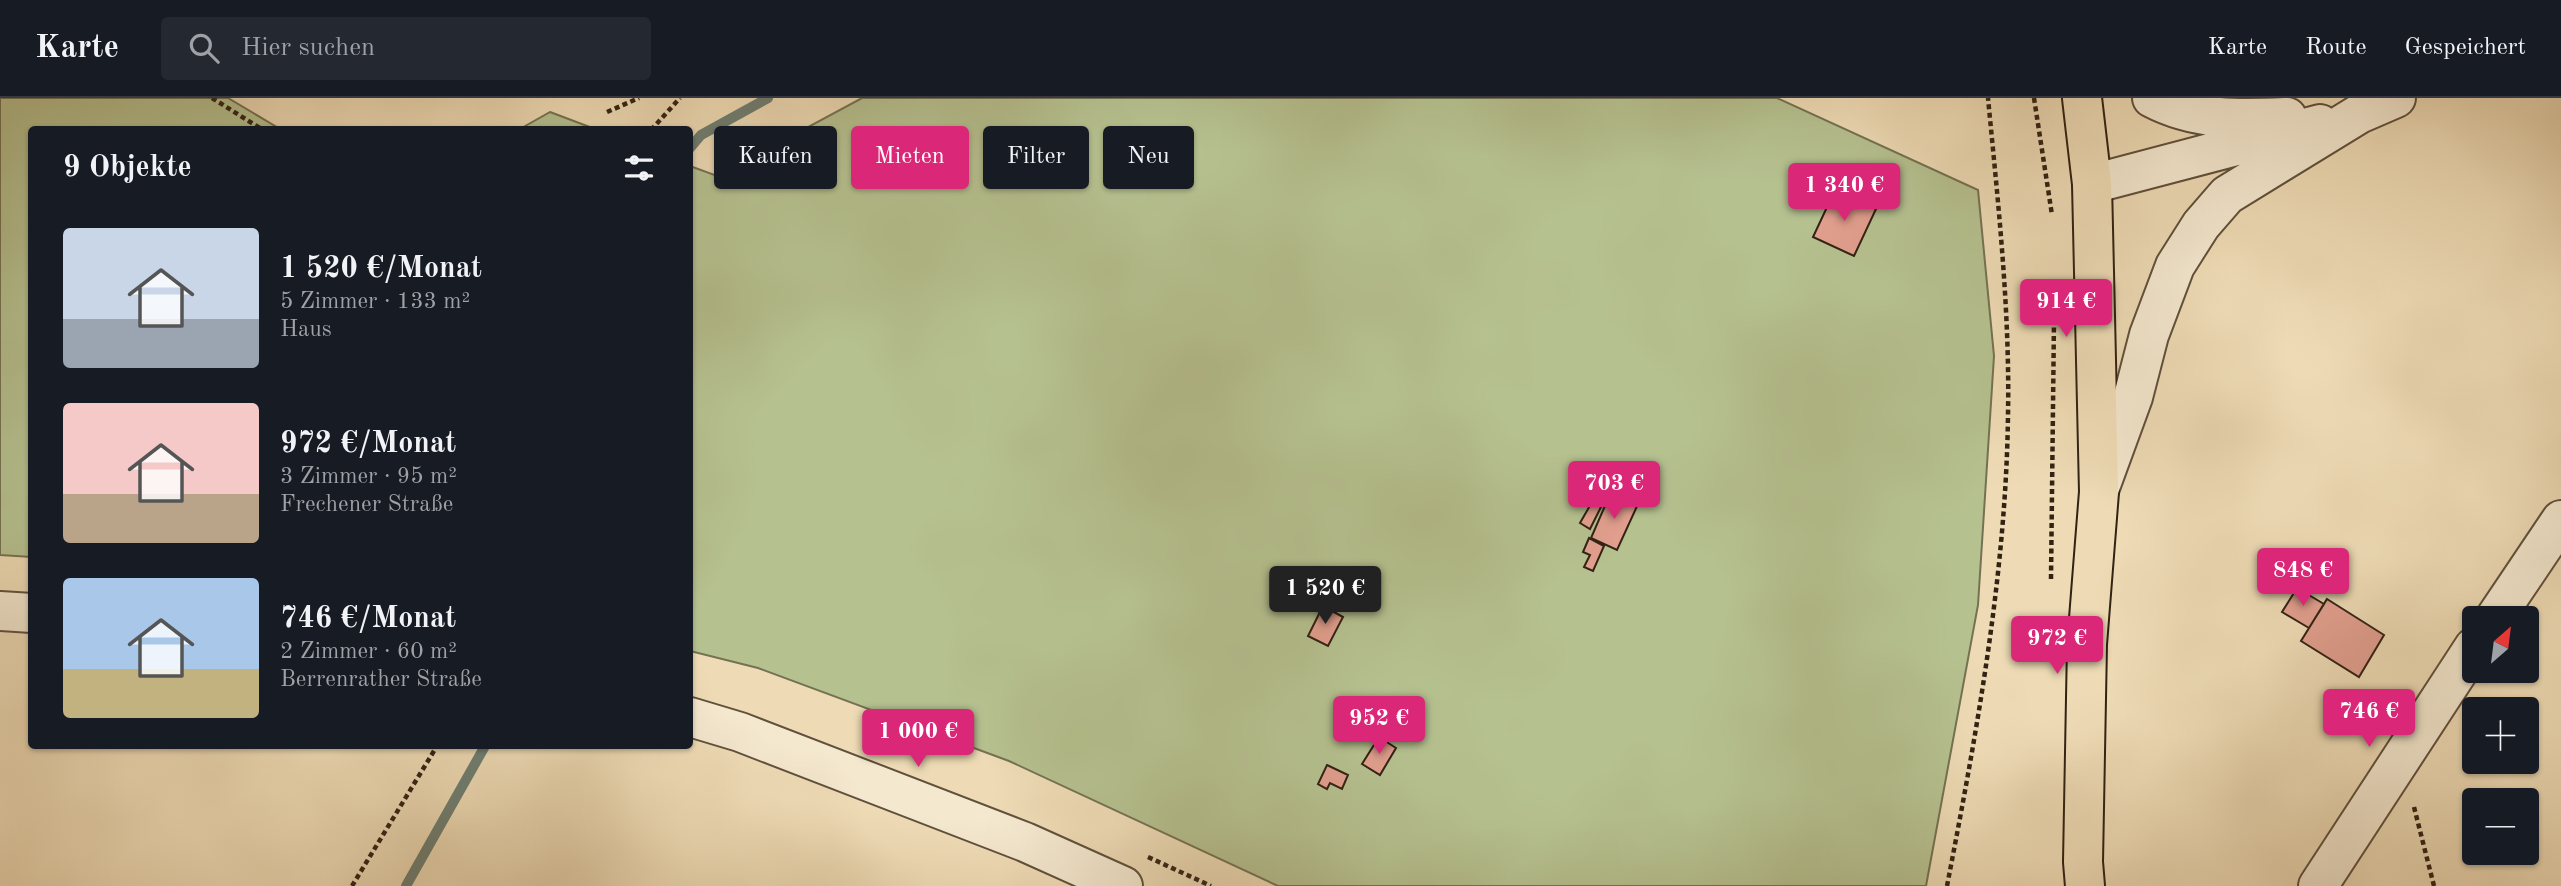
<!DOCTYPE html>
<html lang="de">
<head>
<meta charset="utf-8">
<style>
	:root { --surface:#171b24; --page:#242831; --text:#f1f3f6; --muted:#9ea1a6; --line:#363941; --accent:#db2777 }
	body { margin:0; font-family:"Old Standard TT",serif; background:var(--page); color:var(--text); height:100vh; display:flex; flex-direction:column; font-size:26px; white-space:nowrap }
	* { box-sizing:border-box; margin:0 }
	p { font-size:23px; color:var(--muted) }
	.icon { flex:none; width:38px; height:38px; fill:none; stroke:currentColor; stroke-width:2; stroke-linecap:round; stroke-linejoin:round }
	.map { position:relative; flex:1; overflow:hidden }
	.side { position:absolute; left:28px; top:28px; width:665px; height:623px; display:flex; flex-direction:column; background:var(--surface); border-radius:7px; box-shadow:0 2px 5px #0004 }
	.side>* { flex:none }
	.hud { position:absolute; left:714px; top:28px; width:665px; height:63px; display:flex; gap:14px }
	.needle { width:46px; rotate:28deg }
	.tools { position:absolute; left:2462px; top:508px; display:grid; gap:14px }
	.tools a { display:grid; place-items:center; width:77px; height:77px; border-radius:7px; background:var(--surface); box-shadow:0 2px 5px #0004; font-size:35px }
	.price { position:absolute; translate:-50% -60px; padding:0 16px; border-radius:7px; background:var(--accent); color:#fff; font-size:23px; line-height:46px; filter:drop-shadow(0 2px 4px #0008) }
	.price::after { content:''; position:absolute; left:50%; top:42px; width:21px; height:16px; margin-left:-10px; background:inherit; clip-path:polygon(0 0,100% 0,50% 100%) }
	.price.active { background:#222; color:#fff }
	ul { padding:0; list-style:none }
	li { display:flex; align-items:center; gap:21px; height:175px; padding:0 35px }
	li span { display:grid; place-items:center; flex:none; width:196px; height:140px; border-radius:7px; color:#555 }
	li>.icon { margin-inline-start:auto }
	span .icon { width:84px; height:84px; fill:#fffc; stroke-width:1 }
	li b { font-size:30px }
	h2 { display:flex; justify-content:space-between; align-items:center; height:84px; padding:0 35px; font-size:30px }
	.chip { padding:0 24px; border-radius:7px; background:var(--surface); box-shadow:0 2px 5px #0004; font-size:24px; line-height:63px }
	.chip.active { background:var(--accent); color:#fff }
	header { display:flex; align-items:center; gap:42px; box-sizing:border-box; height:98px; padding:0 35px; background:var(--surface); border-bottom:2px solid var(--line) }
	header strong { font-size:33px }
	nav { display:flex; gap:38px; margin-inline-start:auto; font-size:24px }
	.search { width:490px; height:63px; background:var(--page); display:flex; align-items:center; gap:18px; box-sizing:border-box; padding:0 24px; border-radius:7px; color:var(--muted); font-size:26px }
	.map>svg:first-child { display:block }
	.green { fill:#b6c190; stroke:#747252; stroke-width:2 }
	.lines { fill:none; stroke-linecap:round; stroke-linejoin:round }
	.stream { stroke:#6f7e72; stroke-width:10 }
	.building { fill:#e29f8f; stroke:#312213; stroke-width:2 }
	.minor-casing { stroke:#60503c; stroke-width:42 }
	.major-casing { stroke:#312213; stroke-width:42 }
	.path { stroke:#312213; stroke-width:4.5; stroke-dasharray:5 3.5; stroke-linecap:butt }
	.minor { stroke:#f4e8cf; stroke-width:38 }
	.major { stroke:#eedbb5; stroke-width:38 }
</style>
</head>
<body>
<header>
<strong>Karte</strong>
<div class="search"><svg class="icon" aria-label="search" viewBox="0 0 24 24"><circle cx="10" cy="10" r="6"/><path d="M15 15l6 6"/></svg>Hier suchen</div>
<nav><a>Karte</a><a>Route</a><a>Gespeichert</a></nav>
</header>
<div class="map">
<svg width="2561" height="788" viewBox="0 0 2561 788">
	<rect width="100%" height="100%" fill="#eedbb5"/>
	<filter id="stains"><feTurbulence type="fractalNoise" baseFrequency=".00286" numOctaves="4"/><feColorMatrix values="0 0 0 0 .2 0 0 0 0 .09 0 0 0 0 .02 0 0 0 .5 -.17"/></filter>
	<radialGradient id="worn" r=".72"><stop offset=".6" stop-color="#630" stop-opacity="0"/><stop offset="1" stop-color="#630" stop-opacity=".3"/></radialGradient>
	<path class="green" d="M0,0H228L280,31L32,32L31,459L0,457Z
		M862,0H1777L1978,92L1994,258L1978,507L1926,788H1278L1009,663L758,570L690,553V68L717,78Z
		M550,14L595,31H520Z"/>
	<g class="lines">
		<path class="stream" d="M690,50L701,37L768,0
			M406,788L485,648"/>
	</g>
	<path class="building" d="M1835,92L1876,111L1854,158L1813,139Z
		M1611,394L1638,406L1617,452L1591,440Z
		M1592,404L1601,409L1590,431L1580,425Z
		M1589,440L1604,448L1593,473L1584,469L1590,457L1583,454Z
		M2297,490L2324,506L2309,530L2282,514Z
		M2327,501L2384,537L2359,579L2301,543Z
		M1323,508L1343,519L1328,548L1308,538Z
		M1379,639L1396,650L1380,677L1362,666Z
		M1327,667L1348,677L1342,691L1330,685L1327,691L1318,686Z"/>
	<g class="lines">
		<defs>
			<path id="minor" d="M2152,0C2196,23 2239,21 2287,19
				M2092,86L2320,26
				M2099,392L2133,299L2149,237L2175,168L2201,127L2227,97L2359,16L2396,0
				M0,513L32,515
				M2495,520L2561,422
				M690,619L740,634L1025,744L1123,788
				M2318,788L2474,549"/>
			<path id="major" d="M2082,0L2092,86L2099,394L2087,546L2083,764L2085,788"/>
		</defs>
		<use href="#minor" class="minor-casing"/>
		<use href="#major" class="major-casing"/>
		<path class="path" d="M212,0L263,32
			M2034,0L2052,117
			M607,14L639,0
			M651,32L680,0
			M2051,481L2054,223
			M2414,709L2434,788
			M1148,759L1211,788
			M352,788L437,648
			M1947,788C1977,633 2006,475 2008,317C2010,212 1998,104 1988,0"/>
		<use href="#minor" class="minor"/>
		<use href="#major" class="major"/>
	</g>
	<rect width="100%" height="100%" filter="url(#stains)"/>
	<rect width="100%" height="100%" fill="url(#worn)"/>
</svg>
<div class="tools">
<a><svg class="needle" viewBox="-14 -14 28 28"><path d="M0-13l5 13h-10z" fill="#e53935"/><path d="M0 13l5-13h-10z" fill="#9ea1a6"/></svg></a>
<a>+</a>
<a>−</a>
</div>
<b class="price" style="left:1844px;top:125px">1 340 €</b>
<b class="price" style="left:2066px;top:241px">914 €</b>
<b class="price" style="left:1614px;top:423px">703 €</b>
<b class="price" style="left:2303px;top:510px">848 €</b>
<b class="price active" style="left:1325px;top:528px">1 520 €</b>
<b class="price" style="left:2057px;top:578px">972 €</b>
<b class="price" style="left:2369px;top:651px">746 €</b>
<b class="price" style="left:1379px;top:658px">952 €</b>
<b class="price" style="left:918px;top:671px">1 000 €</b>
<div class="hud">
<a class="chip">Kaufen</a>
<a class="chip active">Mieten</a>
<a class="chip">Filter</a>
<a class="chip">Neu</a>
</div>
<section class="side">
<h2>9 Objekte<svg class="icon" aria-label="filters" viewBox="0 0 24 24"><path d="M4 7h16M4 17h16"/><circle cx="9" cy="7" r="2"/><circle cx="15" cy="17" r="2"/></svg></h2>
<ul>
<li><span style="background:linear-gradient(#c9d6e8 65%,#9aa5b1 0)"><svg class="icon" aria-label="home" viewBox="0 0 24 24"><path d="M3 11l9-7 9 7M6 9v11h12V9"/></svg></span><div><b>1 520 €/Monat</b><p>5 Zimmer · 133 m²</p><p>Haus</p></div></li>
<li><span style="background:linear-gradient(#f6c9c9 65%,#b9a48a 0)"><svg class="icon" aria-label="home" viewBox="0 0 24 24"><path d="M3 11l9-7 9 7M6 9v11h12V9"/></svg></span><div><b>972 €/Monat</b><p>3 Zimmer · 95 m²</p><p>Frechener Straße</p></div></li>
<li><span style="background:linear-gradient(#a9c7e8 65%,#c2b280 0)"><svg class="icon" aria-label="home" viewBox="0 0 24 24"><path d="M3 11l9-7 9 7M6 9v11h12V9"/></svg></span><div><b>746 €/Monat</b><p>2 Zimmer · 60 m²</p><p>Berrenrather Straße</p></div></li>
</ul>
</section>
</div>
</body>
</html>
